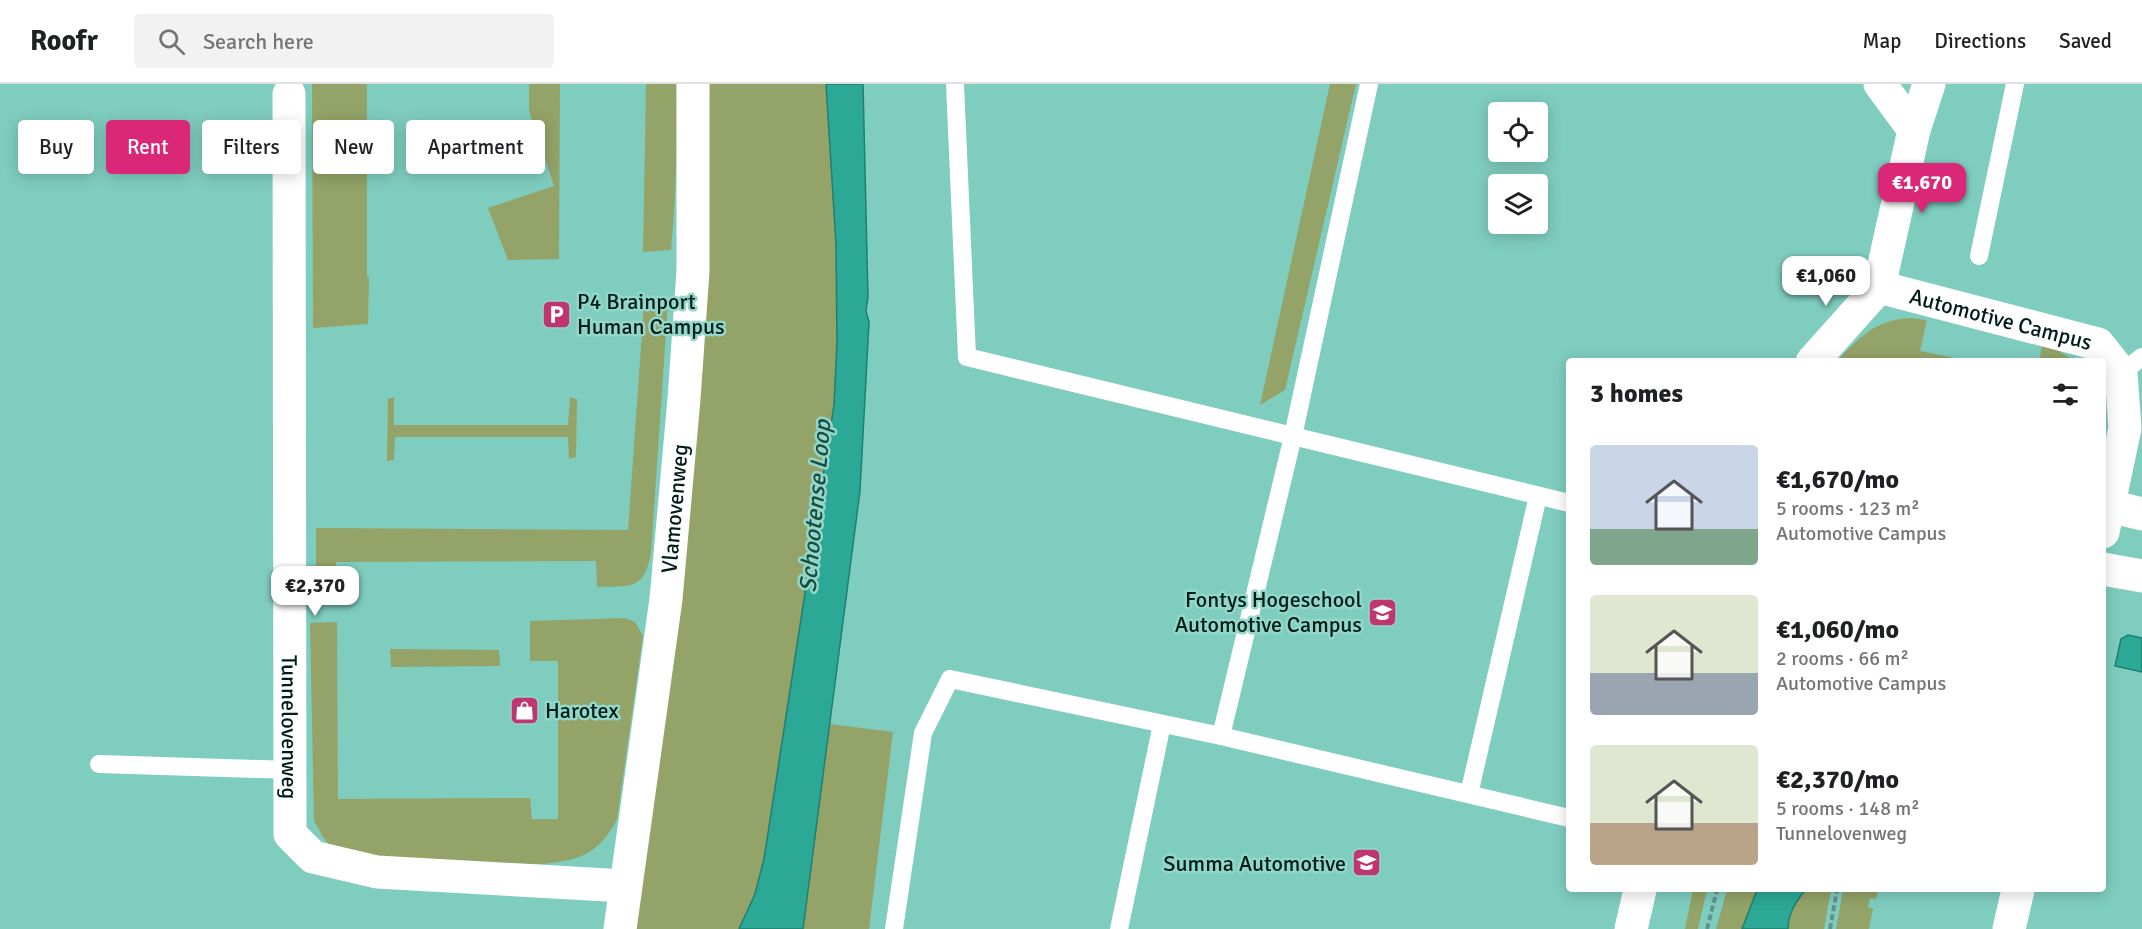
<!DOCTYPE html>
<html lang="en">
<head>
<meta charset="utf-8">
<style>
	:root { --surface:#fff; --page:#f2f2f2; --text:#202124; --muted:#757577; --line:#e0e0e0; --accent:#db2777 }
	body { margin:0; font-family:Signika,sans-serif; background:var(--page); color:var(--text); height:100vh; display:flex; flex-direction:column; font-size:22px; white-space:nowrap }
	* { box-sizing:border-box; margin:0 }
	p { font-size:20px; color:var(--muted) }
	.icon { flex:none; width:33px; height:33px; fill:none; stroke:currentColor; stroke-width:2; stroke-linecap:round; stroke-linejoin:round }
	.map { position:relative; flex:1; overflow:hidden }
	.side { position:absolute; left:1566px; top:274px; width:540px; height:534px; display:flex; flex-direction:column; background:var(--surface); border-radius:6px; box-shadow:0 3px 15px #0003 }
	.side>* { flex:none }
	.top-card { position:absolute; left:18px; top:36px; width:570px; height:54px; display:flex; gap:12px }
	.tools { position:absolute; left:1488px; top:18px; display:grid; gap:12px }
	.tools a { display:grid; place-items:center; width:60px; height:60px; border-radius:6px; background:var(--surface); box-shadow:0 3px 15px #0003; font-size:30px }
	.price { position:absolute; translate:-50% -51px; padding:0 14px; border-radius:12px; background:#fff; color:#222; font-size:20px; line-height:39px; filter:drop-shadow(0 2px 3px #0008) }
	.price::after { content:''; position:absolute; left:50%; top:36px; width:18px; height:14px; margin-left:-9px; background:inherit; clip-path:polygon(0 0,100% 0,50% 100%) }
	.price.current { background:var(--accent); color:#fff }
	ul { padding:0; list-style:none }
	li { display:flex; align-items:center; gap:18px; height:150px; padding:0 24px }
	li span { display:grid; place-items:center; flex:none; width:168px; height:120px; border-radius:6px; color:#555 }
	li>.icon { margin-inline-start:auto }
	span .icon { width:72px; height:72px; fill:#fffc; stroke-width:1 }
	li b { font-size:26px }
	h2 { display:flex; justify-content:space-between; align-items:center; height:72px; padding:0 24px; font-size:26px }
	.tag { padding:0 21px; border-radius:6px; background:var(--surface); box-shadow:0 3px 15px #0003; font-size:21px; line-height:54px }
	.tag.current { background:var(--accent); color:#fff }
	header { display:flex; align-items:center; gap:36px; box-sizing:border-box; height:84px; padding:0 30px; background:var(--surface); border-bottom:2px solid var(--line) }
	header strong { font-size:28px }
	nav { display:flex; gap:33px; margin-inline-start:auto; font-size:21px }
	.search { width:420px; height:54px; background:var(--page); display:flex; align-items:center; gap:15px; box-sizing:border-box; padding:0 21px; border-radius:6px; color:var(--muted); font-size:22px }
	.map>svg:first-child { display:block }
	.built { fill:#7fcdbf; fill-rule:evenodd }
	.green { fill:#94a367 }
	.water { fill:#2ca996; stroke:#1f7f70; stroke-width:1.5 }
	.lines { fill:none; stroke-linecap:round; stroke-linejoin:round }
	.path { stroke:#5f948a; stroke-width:4; stroke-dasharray:6 3; stroke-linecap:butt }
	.service { stroke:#fff; stroke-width:18 }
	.minor { stroke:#fff; stroke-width:33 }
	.labels { text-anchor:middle; stroke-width:5; stroke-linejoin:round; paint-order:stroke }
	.poi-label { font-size:22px; fill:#011d19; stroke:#93d7c9; text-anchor:start }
	.street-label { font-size:22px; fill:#011d19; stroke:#93d7c9 }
	.water-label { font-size:24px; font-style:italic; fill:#1a4d44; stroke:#93d7c9 }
</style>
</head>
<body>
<header>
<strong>Roofr</strong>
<div class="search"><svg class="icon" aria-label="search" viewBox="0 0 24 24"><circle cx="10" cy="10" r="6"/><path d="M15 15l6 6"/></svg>Search here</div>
<nav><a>Map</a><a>Directions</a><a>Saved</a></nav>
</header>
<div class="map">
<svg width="2142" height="845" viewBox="0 0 2142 845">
	<rect width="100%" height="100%" fill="#93d7c9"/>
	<path class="built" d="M0,0H2142V845H0ZM1498,28H1538V68H1498ZM1498,100H1538V140H1498ZM1569,278H2103V806H1569Z"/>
	<path class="green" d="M312,0H367V193H369L368,240L313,244Z
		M529,0H560L559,175L508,176L488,124L554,102L529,27Z
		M646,0H676C678,55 676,111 671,166L643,168Z
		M706,0H826L836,160L837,259L834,321L764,775L755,810L739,845H635Z
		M1330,0H1356L1285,306L1260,321Z
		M668,219L651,469C644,507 630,502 597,503L596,477L336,478V496L316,495V444L628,446L644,220Z
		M1910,234L1927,236L1920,267L1969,277H1837C1860,253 1875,236 1910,234Z
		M2042,262L2057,266L2075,277L2039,278Z
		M394,313V341H568L570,313L577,315L576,373L569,375L568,353H395L394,376L387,377L388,315Z
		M625,534L635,538L643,552L617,735C599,771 578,777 540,780L364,777L331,763L323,753L314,737L310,539L337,538L338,715L530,714L532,735H558V577H530V537Z
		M390,565L499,566L500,582L391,583Z
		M830,640L893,648L869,845H803Z
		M1693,806H1707L1698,845H1685Z
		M1727,806H1757L1742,845H1716Z
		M1805,806H1831L1824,845H1788C1788,829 1796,818 1805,806Z
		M1843,806H1878L1876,815L1870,814L1868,823L1873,825L1869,845H1836Z"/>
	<path class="water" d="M826,0H863L868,213L866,227L869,238L860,407L803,845H739L755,810L764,775L834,321L837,259L836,160Z
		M2128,551L2142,554V588L2115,582L2121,555Z
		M1757,806H1805C1796,818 1788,829 1788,845H1742Z"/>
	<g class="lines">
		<path class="path" d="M1707,845L1717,806
			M1830,845L1837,806"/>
		<path class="service" d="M955,0L967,273L1569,419
			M1979,172L2015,0
			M2121,289L2142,273
			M1221,652L1293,352L1369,0
			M99,680L291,686
			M1469,710L1538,412
			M894,845L923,649L950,595L1221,652L1569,734
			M1119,845L1162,640"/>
		<g class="minor">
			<path d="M1880,0L1914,46"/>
			<path id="s1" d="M289,10L290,750L313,773L377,788L625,802"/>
			<path id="s2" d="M1879,203L2098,260L2121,289L2125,344L2103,448"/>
			<path d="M1812,278L1879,203L1914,46L1929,0"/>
			<path d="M2109,422L2142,430"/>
			<path d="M2103,485L2142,492"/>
			<path id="s3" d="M620,845L666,515L684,315L693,187V0"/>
			<path d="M1631,845L1640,806"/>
			<path d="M2009,845L2018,806"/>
		</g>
	</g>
	<defs>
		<symbol id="parking-square" viewBox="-11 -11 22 22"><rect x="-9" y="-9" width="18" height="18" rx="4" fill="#bf356e" stroke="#93d7c9"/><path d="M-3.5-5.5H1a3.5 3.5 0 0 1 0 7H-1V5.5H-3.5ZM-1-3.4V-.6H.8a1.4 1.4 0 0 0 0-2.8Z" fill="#fff"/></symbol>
		<symbol id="university-square" viewBox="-11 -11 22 22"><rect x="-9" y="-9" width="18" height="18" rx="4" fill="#bf356e" stroke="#93d7c9"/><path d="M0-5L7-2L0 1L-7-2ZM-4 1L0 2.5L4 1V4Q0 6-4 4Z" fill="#fff"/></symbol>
		<symbol id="shop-square" viewBox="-11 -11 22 22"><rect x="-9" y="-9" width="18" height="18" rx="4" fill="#bf356e" stroke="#93d7c9"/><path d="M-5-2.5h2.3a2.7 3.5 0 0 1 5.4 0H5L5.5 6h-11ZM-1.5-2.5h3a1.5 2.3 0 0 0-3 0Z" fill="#fff"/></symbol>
	</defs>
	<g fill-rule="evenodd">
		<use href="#parking-square" x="540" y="214" width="33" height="33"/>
		<use href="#university-square" x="1366" y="512" width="33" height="33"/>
		<use href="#shop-square" x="508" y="610" width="33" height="33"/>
		<use href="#university-square" x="1350" y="762" width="33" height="33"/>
	</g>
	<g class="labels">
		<g class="poi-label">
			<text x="577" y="225">P4 Brainport<tspan x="577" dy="25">Human Campus</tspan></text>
			<text x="1362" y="523" text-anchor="end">Fontys Hogeschool<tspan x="1362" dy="25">Automotive Campus</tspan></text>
			<text x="545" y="634">Harotex</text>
			<text x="1346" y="787" text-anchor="end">Summa Automotive</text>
		</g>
		<g class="street-label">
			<text dy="8" stroke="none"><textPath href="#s2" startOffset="126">Automotive Campus</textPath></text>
			<text dy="8" stroke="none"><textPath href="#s3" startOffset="424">Vlamovenweg</textPath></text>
			<text dy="8" stroke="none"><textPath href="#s1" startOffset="633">Tunnelovenweg</textPath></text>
		</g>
		<g class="water-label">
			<text transform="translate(815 422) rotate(-85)" y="8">Schootense Loop</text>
		</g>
	</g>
</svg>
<div class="tools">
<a><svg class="icon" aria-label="locate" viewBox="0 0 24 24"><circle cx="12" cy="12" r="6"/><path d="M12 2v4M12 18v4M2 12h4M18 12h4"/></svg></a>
<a><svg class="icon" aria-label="layers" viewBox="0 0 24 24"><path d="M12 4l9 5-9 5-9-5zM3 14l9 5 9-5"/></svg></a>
</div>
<b class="price current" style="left:1922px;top:130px">€1,670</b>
<b class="price" style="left:1826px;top:223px">€1,060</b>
<b class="price" style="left:315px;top:533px">€2,370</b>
<div class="top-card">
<a class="tag">Buy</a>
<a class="tag current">Rent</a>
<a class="tag">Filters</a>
<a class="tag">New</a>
<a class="tag">Apartment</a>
</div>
<section class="side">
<h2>3 homes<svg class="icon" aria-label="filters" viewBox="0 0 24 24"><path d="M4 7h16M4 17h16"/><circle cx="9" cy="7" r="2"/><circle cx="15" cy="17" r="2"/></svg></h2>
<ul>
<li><span style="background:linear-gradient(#c9d6e8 70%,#7fa58c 0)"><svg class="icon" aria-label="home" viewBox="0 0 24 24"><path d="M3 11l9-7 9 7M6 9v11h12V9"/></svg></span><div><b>€1,670/mo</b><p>5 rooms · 123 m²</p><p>Automotive Campus</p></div></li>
<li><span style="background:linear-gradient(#dfe7d0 65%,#9aa5b1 0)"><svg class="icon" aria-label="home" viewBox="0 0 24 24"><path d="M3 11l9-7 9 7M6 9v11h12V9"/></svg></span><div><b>€1,060/mo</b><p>2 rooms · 66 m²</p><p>Automotive Campus</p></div></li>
<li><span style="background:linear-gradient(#dfe7d0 65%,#b9a48a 0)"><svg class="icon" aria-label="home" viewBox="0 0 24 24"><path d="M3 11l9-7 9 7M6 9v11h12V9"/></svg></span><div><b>€2,370/mo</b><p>5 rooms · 148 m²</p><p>Tunnelovenweg</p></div></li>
</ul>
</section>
</div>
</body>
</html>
